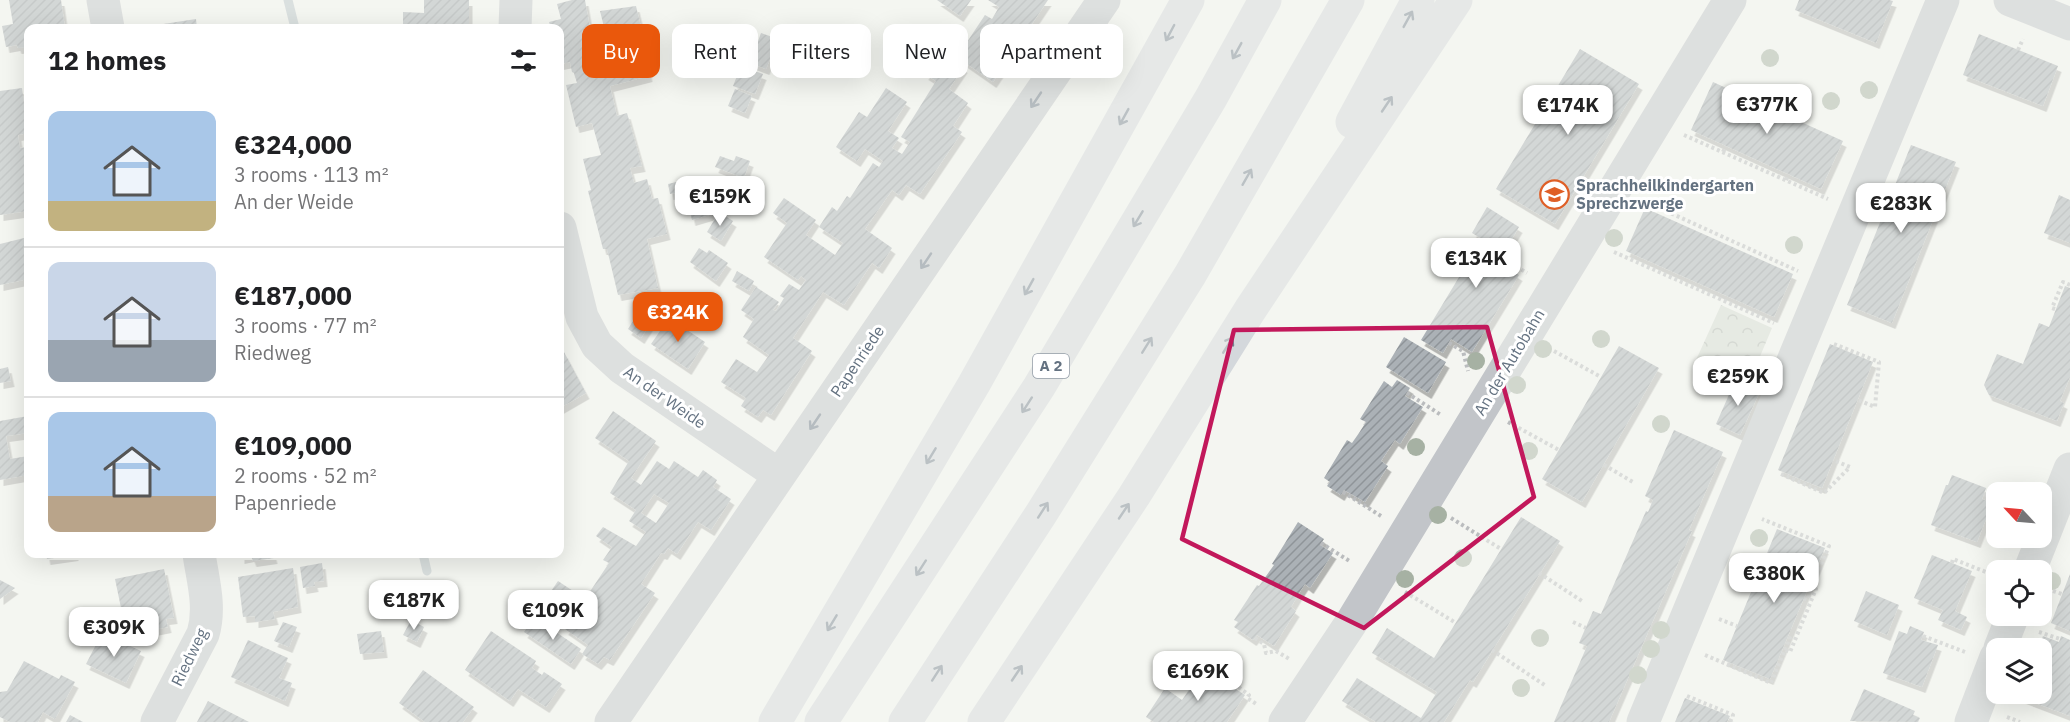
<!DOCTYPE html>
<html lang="en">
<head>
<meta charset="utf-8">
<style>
	:root { --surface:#fff; --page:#f2f2f2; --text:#202124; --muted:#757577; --line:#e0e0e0; --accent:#ea580c }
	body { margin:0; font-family:"IBM Plex Sans",sans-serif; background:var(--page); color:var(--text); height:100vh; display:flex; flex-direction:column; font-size:22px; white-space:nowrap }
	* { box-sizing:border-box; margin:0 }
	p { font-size:20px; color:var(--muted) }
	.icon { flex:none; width:33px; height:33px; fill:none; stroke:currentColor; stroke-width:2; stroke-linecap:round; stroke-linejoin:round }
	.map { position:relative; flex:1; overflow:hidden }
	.side { position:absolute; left:24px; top:24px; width:540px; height:534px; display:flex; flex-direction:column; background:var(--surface); border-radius:12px; box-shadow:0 6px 24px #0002 }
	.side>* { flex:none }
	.top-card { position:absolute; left:582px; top:24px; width:570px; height:54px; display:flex; gap:12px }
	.needle { width:39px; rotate:296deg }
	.fabs { position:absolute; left:1986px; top:482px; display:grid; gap:12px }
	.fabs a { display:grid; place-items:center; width:66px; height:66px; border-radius:12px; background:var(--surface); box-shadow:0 6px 24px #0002; font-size:30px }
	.price { position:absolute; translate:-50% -51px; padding:0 14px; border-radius:12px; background:#fff; color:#222; font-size:20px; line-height:39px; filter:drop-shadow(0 2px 3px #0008) }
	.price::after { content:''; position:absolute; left:50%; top:36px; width:18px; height:14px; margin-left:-9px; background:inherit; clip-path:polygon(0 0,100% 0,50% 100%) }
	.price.on { background:var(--accent); color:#fff }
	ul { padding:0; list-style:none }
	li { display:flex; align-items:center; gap:18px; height:150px; padding:0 24px }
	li+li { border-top:2px solid var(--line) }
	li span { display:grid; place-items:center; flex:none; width:168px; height:120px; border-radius:12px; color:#555 }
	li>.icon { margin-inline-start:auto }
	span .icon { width:72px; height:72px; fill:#fffc; stroke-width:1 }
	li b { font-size:26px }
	h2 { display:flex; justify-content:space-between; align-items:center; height:72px; padding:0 24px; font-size:26px }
	.pill { padding:0 21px; border-radius:12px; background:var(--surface); box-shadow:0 6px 24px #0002; font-size:21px; line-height:54px }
	.pill.on { background:var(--accent); color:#fff }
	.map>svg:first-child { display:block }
	.forest { fill:url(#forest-crowns) }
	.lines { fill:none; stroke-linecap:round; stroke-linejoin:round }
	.stream { stroke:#bbc5cb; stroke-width:9 }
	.building { fill:url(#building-hatch); fill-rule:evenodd; filter:url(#shadow) }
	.path { stroke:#babcbe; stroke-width:4; stroke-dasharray:3 3; stroke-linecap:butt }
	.street { stroke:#c2c5c9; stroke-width:33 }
	.highway { stroke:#d4d8dc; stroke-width:33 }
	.tree { fill:#a6b1a3 }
	.oneway { stroke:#75818f }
	.oneway2 { stroke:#697685 }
	.marked { fill:none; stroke:#c2185b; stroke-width:4.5; stroke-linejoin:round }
	.labels { text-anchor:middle; stroke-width:6; stroke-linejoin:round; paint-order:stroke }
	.shield { fill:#fff; stroke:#929ca7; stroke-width:1.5 }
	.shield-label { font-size:15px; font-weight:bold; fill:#647281 }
	.poi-label { font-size:16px; font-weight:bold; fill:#647281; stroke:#fff; text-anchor:start }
	.street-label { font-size:16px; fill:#647281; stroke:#fff }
</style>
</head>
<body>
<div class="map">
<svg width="2070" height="722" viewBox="0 0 2070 722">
	<defs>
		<pattern id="forest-crowns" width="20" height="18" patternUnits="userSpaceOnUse" patternTransform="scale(1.5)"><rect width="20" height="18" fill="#d5dbd2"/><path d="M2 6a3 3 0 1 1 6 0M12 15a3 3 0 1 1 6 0" fill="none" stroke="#b0b6b0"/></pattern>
		<pattern id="building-hatch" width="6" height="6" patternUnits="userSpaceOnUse" patternTransform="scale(1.5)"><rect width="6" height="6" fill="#abb1b6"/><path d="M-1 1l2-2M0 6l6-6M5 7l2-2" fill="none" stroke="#8f9499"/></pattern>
		<filter id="shadow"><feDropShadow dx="3.5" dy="6" stdDeviation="0" flood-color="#0004"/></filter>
	</defs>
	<rect width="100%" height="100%" fill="#f4f5f1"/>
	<path class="forest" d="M1721,305L1772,328L1750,380L1737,373L1734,377L1696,360Z"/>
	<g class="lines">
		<path class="stream" d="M288,0L295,28
			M423,554L427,571"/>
	</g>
	<path class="building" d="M9,0H61L65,28H28V47L18,48L17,45L6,47L2,26L13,24Z
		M424,0H469V28H403V12L424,13Z
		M572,0H585L591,34L605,31L600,11L636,6L647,53L645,54L649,76L610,86L617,116L627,113L642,166L630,168L634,183L647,179L652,199L658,198L667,234L647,239L658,288L618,295L607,249H603L588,191L591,190L583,159L601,155L592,123L576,127L566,85L577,83L574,73L572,72L570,62L560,64V28H551L549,22L561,19L557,4Z
		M937,0H971L960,16Z
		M988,0H1048L993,82L957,57L985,15L992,19L999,7Z
		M1799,0H1889L1893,1L1876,43L1795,10Z
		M196,19L197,28H144V27Z
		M761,33L778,39L766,69L750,63Z
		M1979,34L2058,66L2043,106L1963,75Z
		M1580,49L1639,84L1555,224L1496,189Z
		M940,51L964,67L949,89L968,103L953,126L962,132L920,194L906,185L899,195L892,190L865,229L892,248L879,268L872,263L844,305L823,292L793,338L812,351L771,415L763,410L758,417L741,406L746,398L721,382L736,359L757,372L769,355L743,337L754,319L741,310L756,287L779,302L773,310L776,311L784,298L780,296L789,284L799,290L806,280L801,276L798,280L764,257L787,223L773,213L784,198L816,220L806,235L835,255L843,243L819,227L832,207L837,211L847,196L850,198L873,163L879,167L883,161L865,149L857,161L836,147L859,112L867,117L886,88L907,102L888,131L899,138L892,148L902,154L910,142L901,137L936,81L925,74Z
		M741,66L763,74L755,94L733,86Z
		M1713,82L1843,141L1821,189L1691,130Z
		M22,88L28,133L18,135L20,148L28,147V166L24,167L25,172L28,171V211L0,215V91Z
		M735,89L752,96L745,113L728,106Z
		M1911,145L1956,162L1892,323L1847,305Z
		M720,156L734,161L736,156L750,161L744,178L715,167Z
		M689,179L691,190L670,194L668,184Z
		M714,188L719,212L692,220L686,195Z
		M2059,195L2070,200V243L2044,233Z
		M1487,207L1519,227L1498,262L1519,275L1472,352L1451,339L1443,353L1421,340L1476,249L1486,255L1492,245L1472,233Z
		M1645,208L1793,274L1774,317L1626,251Z
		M719,212L733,221L721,241L707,232Z
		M28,237V279L0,285V244Z
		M699,248L707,253L709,250L728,263L716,281L690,262Z
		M737,271L754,281L749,291L732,281Z
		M2065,286L2070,288V377L2060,401L2064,403L2057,421L1989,395L1984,385L1997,354L2023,364L2039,323L2049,327Z
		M650,294L664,302L641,338L628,329Z
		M669,318L705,342L688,369L651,344Z
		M1404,337L1446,362L1428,393L1386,367Z
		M1830,344L1873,362L1822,488L1778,470Z
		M1619,346L1659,368L1582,502L1542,479Z
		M564,352L586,393L560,408V355Z
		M8,367L11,381L0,383V369Z
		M1736,379L1761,389L1740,435L1716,424Z
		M1397,380L1410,388L1405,396L1423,407L1400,444L1395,440L1381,461L1388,466L1365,502L1344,490L1341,495L1327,486L1330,482L1324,478L1347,440L1352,443L1359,433L1366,422L1360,419L1384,381L1392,387Z
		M613,411L656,441L631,478L641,485L657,461L669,469L674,461L698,477L703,470L717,480L713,487L731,499L711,530L698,522L677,554L668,548L664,554L661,553L641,584L655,593L610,660L604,657L598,664L582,654L588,645L565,629L572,619L559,609L563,604L549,594L558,581L585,599L609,563L603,560L612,547L596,536L603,527L636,546L646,532L629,521L636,510L610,493L629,461L595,438ZM654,494L669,503L656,523L641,513Z
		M28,416V433L6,436L10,459L28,456V475L0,480V421Z
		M1674,430L1723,452L1689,530L1692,531L1609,722H1554L1587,646L1579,643L1593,611L1601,614L1646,511L1648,512L1653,500L1645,496Z
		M1952,475L1986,488L1982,499L1993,503L1991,506L1994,510L1991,518L1986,519L1977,542L1931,525L1946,485H1948Z
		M1521,517L1560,541L1473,682L1470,680L1444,722H1376L1342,701L1357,678L1421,718L1437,692L1372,653L1387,628L1434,658Z
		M1298,522L1324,539L1320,545L1333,553L1310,588L1305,584L1301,590L1291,607L1296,611L1274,646L1257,635L1253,640L1234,627L1238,622L1234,620L1257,585L1259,586L1274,565L1272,564Z
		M1777,529L1825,548L1770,679L1723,660Z
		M46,554H75V555L47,559Z
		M241,554H273L274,558L253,561L251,556L241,558Z
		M1932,555L1972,571L1955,611L1967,617L1961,630L1938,620L1943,610L1914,598Z
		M322,563L324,581L314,582L315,586L303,588L300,567Z
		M293,568L298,607L273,612L275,619L255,622V616L243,617L238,577Z
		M164,569L174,618L166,619L168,627L138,633L136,624L125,627L115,579Z
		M2070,574V631L2051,623Z
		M0,580L15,588L0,599Z
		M1866,591L1899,605L1887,635L1854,621Z
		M533,619L547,628V626L581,649L571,664L524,632Z
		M411,620L424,627L417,642L403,635Z
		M283,622L297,627L289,647L274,641Z
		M1910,626L1924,632L1921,640L1938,645L1922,687L1883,673L1899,631L1907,634Z
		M381,631L384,652L360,654L357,634Z
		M491,631L536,661L532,668L542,675L544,672L562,684L546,707L518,689L510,701L465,670Z
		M102,633L141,651L126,683L86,664Z
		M2043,636L2059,642L2061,636L2070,640V716L2020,697L2021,693H2042V648H2038Z
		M248,640L288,658L279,678L292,683L285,701L231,677Z
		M24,661L59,679L61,675L75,682L55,719L43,712L38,722H10L0,717V692L7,691Z
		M1204,668L1245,695L1227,722H1154L1146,717L1165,688L1182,700Z
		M423,670L474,707L463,722H425L399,703Z
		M1864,689L1915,711L1913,715L1920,718L1918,722L1850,721Z
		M1685,698L1730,716L1727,722H1675Z
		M208,701L249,722H197Z
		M70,715L83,722H66Z"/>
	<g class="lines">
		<path class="path" d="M2018,50L2023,39
			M1684,135L1828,199
			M1723,152L1726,146
			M1786,180L1789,174
			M1644,201L1798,271
			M1614,252L1774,323
			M1501,257L1527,273
			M2055,309L2052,308L2063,282L2070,285
			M1449,343L1463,351L1468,371
			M1834,344L1879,362L1875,407L1858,400
			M1554,351L1601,377
			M1407,393L1441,415
			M1508,422L1559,450
			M1604,465L1633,482
			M1781,474L1824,493L1850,467L1833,460
			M1343,492L1381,516
			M1984,494L1996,499
			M1451,518L1501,549
			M1321,543L1351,562
			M1744,556L1763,564
			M1952,563L1953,559L1996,576
			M1539,573L1582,601
			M2053,591L2062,594
			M1405,592L1456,623
			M1804,598L1807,600L1812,587
			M1719,619L1737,626
			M1573,622L1586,628
			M2039,632L2060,639
			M1923,636L1965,652
			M1255,638L1264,644L1266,653L1276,651L1291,660
			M1492,650L1546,686
			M1785,650L1790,638L1788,637
			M1705,655L1771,683L1785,650L1790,652L1816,589L1812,587L1829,546L1762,519
			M1229,680L1249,695L1247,698L1258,705
			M1687,696L1733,715L1730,722
			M2007,717L2020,722"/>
		<path class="street" d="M103,0L108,28
			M2010,0L2070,24
			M515,28L516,0
			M560,228L582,317L597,345L622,368L779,475
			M2030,570L2070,469
			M2000,648L2013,615
			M157,722L203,634C211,607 203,581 199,554
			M611,722L1104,0
			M1285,722L1351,623L1730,0
			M1643,722L1943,0
			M1971,722L1996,657"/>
		<path class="highway" d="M1352,122L1418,0
			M775,722L974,384L1188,0
			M821,722L1039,387L1211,98L1265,0
			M905,722L1041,514L1190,275L1348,0
			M984,722L1134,496L1250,310L1456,0"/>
	</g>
	<g class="tree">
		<circle cx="1770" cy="58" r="9"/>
		<circle cx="1869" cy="90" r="9"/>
		<circle cx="1831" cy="101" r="9"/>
		<circle cx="1614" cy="238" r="9"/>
		<circle cx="1794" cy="245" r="9"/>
		<circle cx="1601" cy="339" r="9"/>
		<circle cx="1543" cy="349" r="9"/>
		<circle cx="1476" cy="361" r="9"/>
		<circle cx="1759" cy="377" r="9"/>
		<circle cx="1517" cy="385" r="9"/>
		<circle cx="1661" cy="424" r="9"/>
		<circle cx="1416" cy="447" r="9"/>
		<circle cx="1529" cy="451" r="9"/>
		<circle cx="1438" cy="515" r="9"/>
		<circle cx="1759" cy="538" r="9"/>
		<circle cx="1463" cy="558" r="9"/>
		<circle cx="1405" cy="579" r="9"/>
		<circle cx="2052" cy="581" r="9"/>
		<circle cx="1661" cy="630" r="9"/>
		<circle cx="1540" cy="638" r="9"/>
		<circle cx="1651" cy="649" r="9"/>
		<circle cx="1638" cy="675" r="9"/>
		<circle cx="1521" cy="688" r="9"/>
	</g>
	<defs><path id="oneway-shaft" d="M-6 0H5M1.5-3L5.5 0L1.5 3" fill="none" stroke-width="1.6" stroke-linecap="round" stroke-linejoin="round" transform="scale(1.5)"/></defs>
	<g class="oneway">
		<use href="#oneway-shaft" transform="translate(1408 19) rotate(-61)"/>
		<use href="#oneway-shaft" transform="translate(1170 33) rotate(118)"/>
		<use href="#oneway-shaft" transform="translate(1237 51) rotate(119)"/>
		<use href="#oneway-shaft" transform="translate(1387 104) rotate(-56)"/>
		<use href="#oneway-shaft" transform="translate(1124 117) rotate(119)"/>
		<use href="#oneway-shaft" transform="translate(1247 177) rotate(-60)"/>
		<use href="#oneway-shaft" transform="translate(1138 219) rotate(121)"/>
		<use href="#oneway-shaft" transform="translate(1029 287) rotate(119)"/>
		<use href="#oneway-shaft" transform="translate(1147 345) rotate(-58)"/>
		<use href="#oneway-shaft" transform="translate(1228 345) rotate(-58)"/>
		<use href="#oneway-shaft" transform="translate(1027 405) rotate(123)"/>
		<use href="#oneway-shaft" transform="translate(931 456) rotate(121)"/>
		<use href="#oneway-shaft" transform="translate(1043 510) rotate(-57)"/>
		<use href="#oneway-shaft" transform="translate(1124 511) rotate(-56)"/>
		<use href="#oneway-shaft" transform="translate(921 568) rotate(123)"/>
		<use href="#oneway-shaft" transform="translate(832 623) rotate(121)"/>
		<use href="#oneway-shaft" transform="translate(937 673) rotate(-57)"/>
		<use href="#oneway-shaft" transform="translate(1017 673) rotate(-56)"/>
	</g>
	<g class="oneway2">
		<use href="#oneway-shaft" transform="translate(1036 100) rotate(124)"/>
		<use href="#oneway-shaft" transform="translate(926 261) rotate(124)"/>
		<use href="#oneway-shaft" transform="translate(815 422) rotate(124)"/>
	</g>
	<path d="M0 0H2070V722H0ZM1487,327L1534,497L1364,628L1182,539L1234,330Z" fill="#f4f5f1" fill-opacity=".55" fill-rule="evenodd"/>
	<path class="marked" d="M1487,327L1534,497L1364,628L1182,539L1234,330Z"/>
	<defs>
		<symbol id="school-ring" viewBox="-11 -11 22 22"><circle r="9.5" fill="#fff" stroke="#df5f27" stroke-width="1.5"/><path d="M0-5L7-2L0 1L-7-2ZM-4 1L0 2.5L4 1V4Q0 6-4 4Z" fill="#df5f27"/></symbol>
	</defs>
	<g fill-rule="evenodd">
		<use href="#school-ring" x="1538" y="178" width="33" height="33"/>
	</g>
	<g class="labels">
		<rect class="shield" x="1033" y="354" width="36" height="24" rx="4.5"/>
		<g class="shield-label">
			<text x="1051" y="371">A 2</text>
		</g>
		<g class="poi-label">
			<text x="1576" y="191">Sprachheilkindergarten<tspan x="1576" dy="18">Sprechzwerge</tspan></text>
		</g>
		<g class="street-label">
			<text transform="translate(857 361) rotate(-56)" y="6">Papenriede</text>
			<text transform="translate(1509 362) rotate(-59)" y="6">An der Autobahn</text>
			<text transform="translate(665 397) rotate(35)" y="6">An der Weide</text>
			<text transform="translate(189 657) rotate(-64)" y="6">Riedweg</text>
		</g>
	</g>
</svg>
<div class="fabs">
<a><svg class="needle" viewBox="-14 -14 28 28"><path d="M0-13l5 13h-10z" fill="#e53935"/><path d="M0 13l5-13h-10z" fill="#757577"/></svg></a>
<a><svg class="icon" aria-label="locate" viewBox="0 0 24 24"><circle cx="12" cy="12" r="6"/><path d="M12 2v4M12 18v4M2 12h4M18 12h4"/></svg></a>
<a><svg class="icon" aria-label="layers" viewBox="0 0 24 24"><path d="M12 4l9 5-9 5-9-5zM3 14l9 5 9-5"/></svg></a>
</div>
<b class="price" style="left:1767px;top:135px">€377K</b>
<b class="price" style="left:1568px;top:136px">€174K</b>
<b class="price" style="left:720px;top:227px">€159K</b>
<b class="price" style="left:1901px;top:234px">€283K</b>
<b class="price" style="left:1476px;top:289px">€134K</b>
<b class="price on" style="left:678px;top:343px">€324K</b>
<b class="price" style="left:1738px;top:407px">€259K</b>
<b class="price" style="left:1774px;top:604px">€380K</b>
<b class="price" style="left:414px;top:631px">€187K</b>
<b class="price" style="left:553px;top:641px">€109K</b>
<b class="price" style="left:114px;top:658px">€309K</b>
<b class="price" style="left:1198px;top:702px">€169K</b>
<div class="top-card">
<a class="pill on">Buy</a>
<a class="pill">Rent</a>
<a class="pill">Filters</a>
<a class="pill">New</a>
<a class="pill">Apartment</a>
</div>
<section class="side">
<h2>12 homes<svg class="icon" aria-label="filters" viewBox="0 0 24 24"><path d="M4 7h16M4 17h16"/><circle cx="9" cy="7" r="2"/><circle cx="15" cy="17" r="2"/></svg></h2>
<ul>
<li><span style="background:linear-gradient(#a9c7e8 75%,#c2b280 0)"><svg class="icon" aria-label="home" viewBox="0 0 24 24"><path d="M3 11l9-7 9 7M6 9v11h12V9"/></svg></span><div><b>€324,000</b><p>3 rooms · 113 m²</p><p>An der Weide</p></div></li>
<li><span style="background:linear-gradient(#c9d6e8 65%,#9aa5b1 0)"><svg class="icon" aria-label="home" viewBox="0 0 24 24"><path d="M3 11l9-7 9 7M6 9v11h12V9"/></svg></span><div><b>€187,000</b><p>3 rooms · 77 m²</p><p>Riedweg</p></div></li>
<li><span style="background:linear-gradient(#a9c7e8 70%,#b9a48a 0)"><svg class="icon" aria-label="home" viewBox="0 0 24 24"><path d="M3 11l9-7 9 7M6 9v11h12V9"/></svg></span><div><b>€109,000</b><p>2 rooms · 52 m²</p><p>Papenriede</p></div></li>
</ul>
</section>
</div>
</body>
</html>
